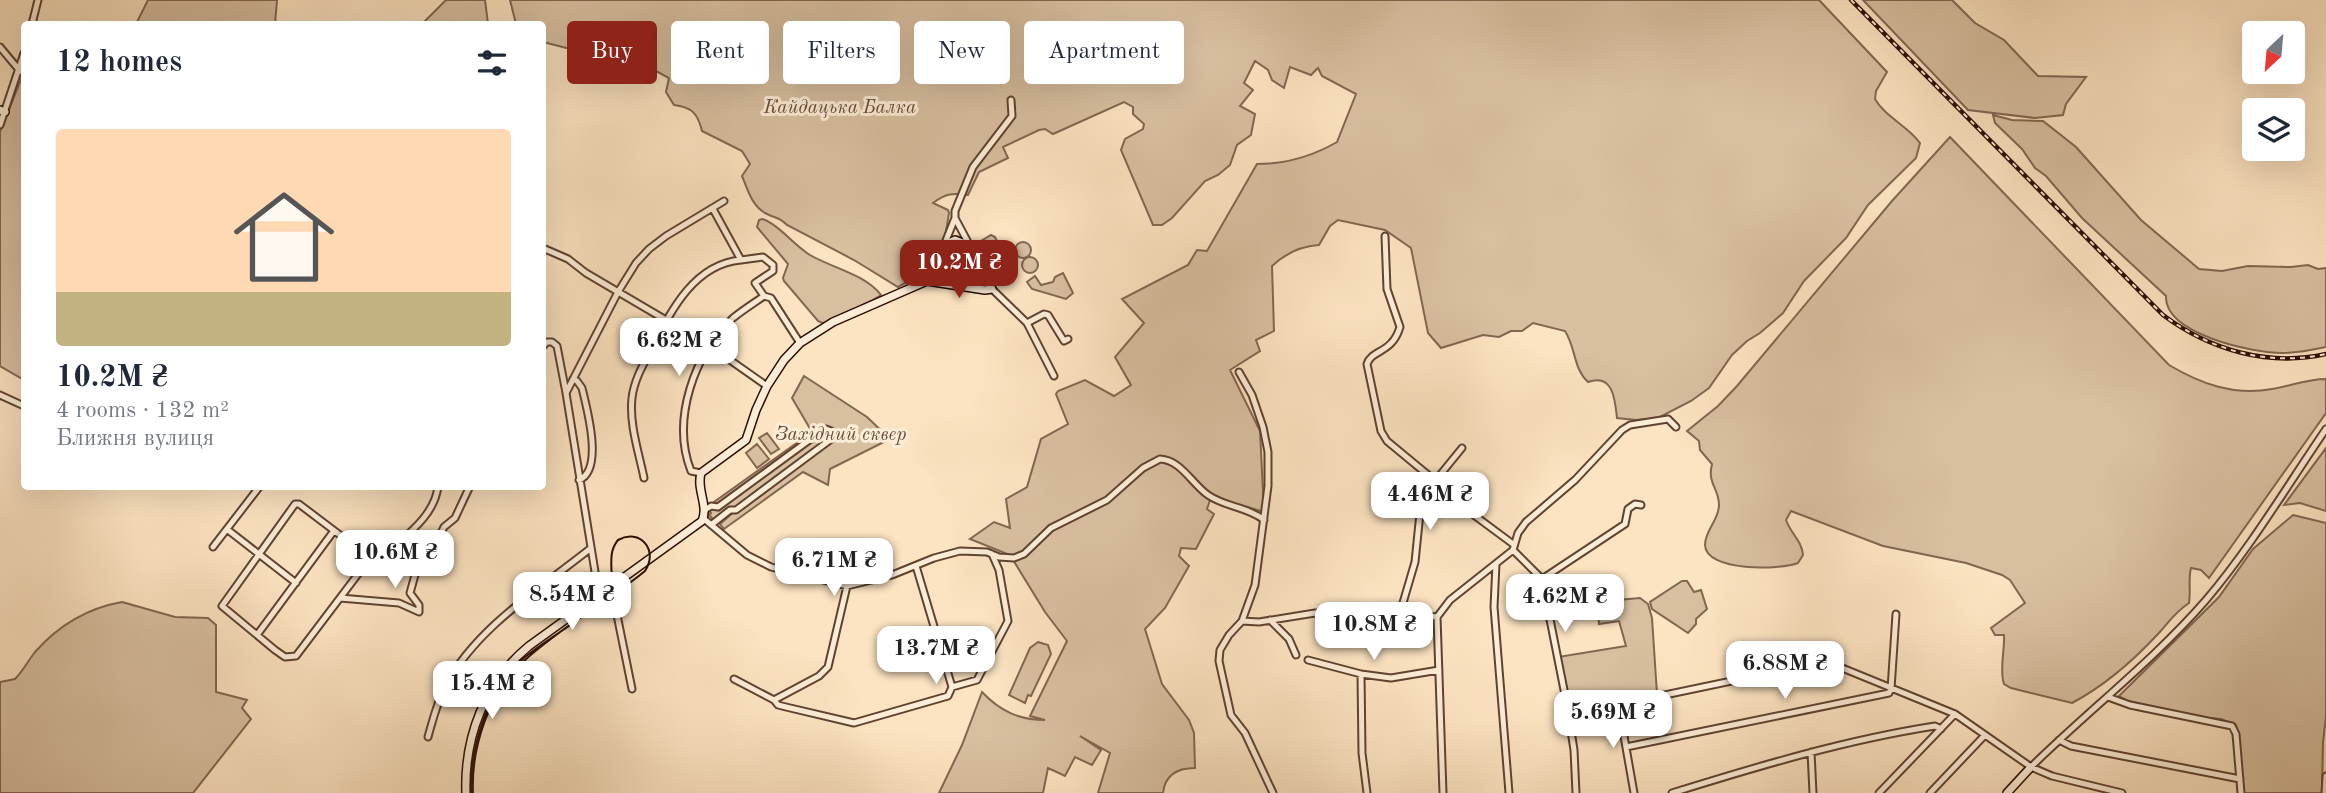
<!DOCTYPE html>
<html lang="en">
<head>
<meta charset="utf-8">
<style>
	:root { --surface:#fff; --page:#f6f6f7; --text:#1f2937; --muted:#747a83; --accent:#8f2418 }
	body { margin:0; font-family:"Old Standard TT",serif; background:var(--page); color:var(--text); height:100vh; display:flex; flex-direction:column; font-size:26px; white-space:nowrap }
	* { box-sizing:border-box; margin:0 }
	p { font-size:23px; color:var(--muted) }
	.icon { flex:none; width:38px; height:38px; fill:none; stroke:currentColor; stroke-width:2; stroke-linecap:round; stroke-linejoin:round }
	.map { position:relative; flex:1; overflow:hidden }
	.sheet { position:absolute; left:21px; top:21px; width:525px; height:469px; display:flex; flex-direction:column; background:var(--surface); border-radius:7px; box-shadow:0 7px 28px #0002 }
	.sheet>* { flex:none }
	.hud { position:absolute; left:567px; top:21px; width:665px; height:63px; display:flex; gap:14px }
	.needle { width:46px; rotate:206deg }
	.buttons { position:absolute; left:2242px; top:21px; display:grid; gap:14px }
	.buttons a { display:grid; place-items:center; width:63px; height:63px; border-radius:7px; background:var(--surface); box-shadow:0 7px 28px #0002; font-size:35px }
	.price { position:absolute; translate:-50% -60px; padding:0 16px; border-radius:14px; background:#fff; color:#222; font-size:23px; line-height:46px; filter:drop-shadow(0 2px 4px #0008) }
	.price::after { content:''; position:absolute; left:50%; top:42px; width:21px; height:16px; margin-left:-10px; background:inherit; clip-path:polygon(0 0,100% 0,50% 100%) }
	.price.current { background:var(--accent); color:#fff }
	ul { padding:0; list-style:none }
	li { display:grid; align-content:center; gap:14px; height:371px; padding:0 35px }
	li span { display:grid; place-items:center; height:217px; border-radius:7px; color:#555 }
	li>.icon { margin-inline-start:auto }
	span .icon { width:126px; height:126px; fill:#fffc; stroke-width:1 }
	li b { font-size:30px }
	h2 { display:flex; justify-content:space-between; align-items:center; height:84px; padding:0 35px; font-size:30px }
	.chip { padding:0 24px; border-radius:7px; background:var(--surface); box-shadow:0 7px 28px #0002; font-size:24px; line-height:63px }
	.chip.current { background:var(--accent); color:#fff }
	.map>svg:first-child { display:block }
	.green { fill:#d8bfa0; stroke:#826650; stroke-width:2 }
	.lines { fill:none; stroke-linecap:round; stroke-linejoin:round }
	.street-casing { stroke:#5f4230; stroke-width:9 }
	.secondary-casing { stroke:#2b0d00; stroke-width:10 }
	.street { stroke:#fdedd7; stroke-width:5 }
	.secondary { stroke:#fdedd7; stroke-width:7 }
	.tram { stroke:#2b0d00; stroke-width:2 }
	.rail-casing { stroke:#2b0d00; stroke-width:4.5 }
	.rail { stroke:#fdedd7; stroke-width:2; stroke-dasharray:5; stroke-linecap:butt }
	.labels { text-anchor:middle; stroke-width:6; stroke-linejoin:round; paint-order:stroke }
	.park-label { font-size:19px; font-style:italic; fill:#684b38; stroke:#fdedd7 }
</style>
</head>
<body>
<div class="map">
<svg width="2326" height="793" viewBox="0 0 2326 793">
	<rect width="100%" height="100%" fill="#fce3c1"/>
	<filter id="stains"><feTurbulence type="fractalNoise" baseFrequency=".00286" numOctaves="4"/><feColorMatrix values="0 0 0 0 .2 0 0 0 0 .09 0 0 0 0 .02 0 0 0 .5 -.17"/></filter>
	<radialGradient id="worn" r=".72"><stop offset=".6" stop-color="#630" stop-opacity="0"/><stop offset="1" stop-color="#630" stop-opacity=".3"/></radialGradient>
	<path class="green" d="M148,0H277L275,24H136Z
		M446,0H485L488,24H422Z
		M510,0H1819L1887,72L1876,91L1875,99C1886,118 1907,125 1920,143L1916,158L1868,205L1846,238L1804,281L1783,313L1760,333L1747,341L1732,355L1709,388L1691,401L1658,418L1636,420L1617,418C1615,399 1613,373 1588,382C1573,368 1576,348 1565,331L1533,323L1522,331H1511L1499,337L1483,335L1441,348L1428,333L1411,248L1385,230L1338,220L1330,226L1319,245C1300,246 1286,253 1272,266L1274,331L1256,340L1260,351L1230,370L1260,431L1264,512L1231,502L1210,500L1207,509L1214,514L1196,549L1181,548L1179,556L1189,566L1165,608L1145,629L1162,684L1189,720L1194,733L1195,768C1178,768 1165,775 1163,793H1098L1110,753L1080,736L1101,750L1092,765L1075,757L1065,776L1048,768L1043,793H939L962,745L982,692C1000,711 1019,720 1045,720L1030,716L1067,641L1045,612L1010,555L970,539L994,522L1010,528L1006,499L1027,487L1041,439L1068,424L1056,394L1058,391L1085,380L1114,396L1131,385L1115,357L1144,323L1122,299L1188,265L1197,250L1207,251L1257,164C1286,164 1311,157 1337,142L1356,94L1322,76L1318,68L1311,75L1290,67L1284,88L1272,80L1268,70L1255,61L1244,83L1253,90L1240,106L1255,114L1251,135L1237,145L1230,165L1218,175L1205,181L1172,218L1162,225H1153L1121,150L1125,139L1143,129L1144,124L1133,114V107L1124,102L1053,134L1045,129L1039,130L1003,147L1008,158L979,172L968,195C953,193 946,193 933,203L948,210L949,213L944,243L933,268L898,287L854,260L787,225C778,216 777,219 767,214C752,207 748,190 742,176L750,164L742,151L702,131C698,114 692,107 674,105L666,92L669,78L656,71L543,42L542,24H516Z
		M1863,0H1952L1975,23L2004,40L2038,76L2086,77L2066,104L2063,115L2035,118L1968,110Z
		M24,76V380L0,366V132L22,77Z
		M1993,115L2012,120L2043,121L2076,147L2141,220L2199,269L2222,271L2248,266L2291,267L2308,265L2318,269L2326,268V347C2312,350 2298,353 2283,353C2252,353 2164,334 2166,296L2082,218L2046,176L2035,168L2022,149L1995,123Z
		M1950,137L2169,365C2201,384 2234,396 2272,389C2290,386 2307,379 2326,379V413L2209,578L2201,570L2191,568C2188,579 2191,591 2189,603C2174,613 2170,621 2158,634C2132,662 2106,685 2072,703L2011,688L2004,684C1999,670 2005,650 2004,635H1995L1991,628L2025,603L2010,580L2002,575L1966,563L1883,546L1791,511L1786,520C1791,534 1802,541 1803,555L1798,563C1780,570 1706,572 1705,545C1705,530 1719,520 1719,505C1719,488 1707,484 1712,464L1700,450L1699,441L1687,431L1718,406L1737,386L1892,201Z
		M762,219C777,223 795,246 810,255C832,268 865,274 881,295C878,298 829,323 824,323C822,323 820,322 818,321L784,281L783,278L788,264L757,227L759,220Z
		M991,235L995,237L1013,273L1006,277L1001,266L992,269L989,267L976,244Z
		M1015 250a8 8 0 1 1 16 0a8 8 0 1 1-16 0Z
		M961,252C972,258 982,274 983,286L940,280L941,269L947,256Z
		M1022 265a8 8 0 1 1 16 0a8 8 0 1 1-16 0Z
		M1063,273L1073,293L1066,299L1032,289L1027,282L1035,276L1041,285L1053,282L1055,277Z
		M804,376L867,417L890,439L830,469L828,485L803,472L724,529L720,524L736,510L714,520L709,515L711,513L707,507L812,432L792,398Z
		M767,433L779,449L771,454L759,438Z
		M757,444L769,459L757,468L746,453Z
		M2326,448V511L2300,503L2284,505Z
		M2293,515L2326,523V717L2323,742L2322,791L2321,793H2242L2236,725L2221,719L2197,717L2128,701L2119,696L2219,597L2253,549Z
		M1682,581H1687L1694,592L1701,590L1707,609L1696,619V624L1688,633L1652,609L1650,602Z
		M1597,595L1617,600L1640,598L1648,604L1652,618L1657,694L1655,696L1637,699L1576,703L1568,700L1558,657L1626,646L1619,621L1599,624Z
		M122,602L175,617L208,618L216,625V692L247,700L242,708L251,719L193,793H0V682L15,679C23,671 28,661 35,652C58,626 88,608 122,602Z
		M1038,642L1048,645L1051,654L1031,696L1028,695L1025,703L1009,695L1030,648Z"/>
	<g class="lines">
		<defs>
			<path id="street" d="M32,24L38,0
				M0,47L20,71
				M0,125L24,53
				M713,209L741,260L763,257L773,265V271L755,283L764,296L771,298L800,343
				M1385,236L1387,289L1400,327C1392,354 1372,349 1367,364L1381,431L1387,441L1439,484L1463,507L1513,544
				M970,246L955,218V211L973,167L1012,116L1011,100
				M943,248L955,218
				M545,249L568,259L586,273L710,346L767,386
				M992,289L1027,323L1054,376
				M1027,323L1044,314L1048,315L1064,341L1068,339
				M542,347L547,342H552L557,346L566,393
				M1239,372L1252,395L1263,427L1268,452V486L1255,585L1242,621L1229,635L1220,650L1219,661L1231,715L1245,733L1273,793
				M573,379L577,381L582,388C587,409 604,470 579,480
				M0,395L24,406
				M701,473L691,471C671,420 694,354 733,318C743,310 754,303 764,296
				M644,478C639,453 629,424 632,398C634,380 644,363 652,348C671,311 694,264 741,260
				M1377,483L1425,500
				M705,510L711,506L718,507L823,430L826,429L831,431L832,437L830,440L736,510H730L711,525
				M703,518L747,555L771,567L847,586L892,575L934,558L960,551L987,552L999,557L1014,558L1024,554L1051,528L1107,500L1143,468L1160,459C1181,460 1192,484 1208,495C1225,507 1248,507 1264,520
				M228,530L296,583
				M213,547L260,486
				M1513,550L1542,579
				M385,555C405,536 435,516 438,486
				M418,564L425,556L429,558L444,527L455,518L470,486
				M1496,564L1494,607L1509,793
				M916,566L952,687
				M340,598L399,603L419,612V605L410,593L418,564L374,553L296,656L285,657L275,650L222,606L295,504H299L369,557
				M1400,613L1415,562L1420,513L1431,486L1462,448
				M1270,620L1289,639L1296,655
				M1242,621L1259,622L1315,613L1371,616L1400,613L1437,617
				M257,635L333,532
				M1308,660L1361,674L1391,678L1439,670
				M1361,674L1362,753L1367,793
				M734,679L774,700L819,676L828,667L847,586
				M632,689L617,615L597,584L566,393L618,292L636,263L649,249L666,236L724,201
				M2108,697L2130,705L2232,726L2236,734L2241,793
				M774,700L778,705L786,707L854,723L948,696L952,687L977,680L1008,621L999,570L992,554
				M1618,702L1634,793
				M1567,705L1636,701L1813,664L1830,663L1955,714L2031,767L2052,776L2122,793
				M428,737C433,719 437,702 446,685C477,627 541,588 591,548
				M2059,740L2071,746L2240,779
				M1626,747L1889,693L1891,689L1896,614
				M1811,752L1813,793
				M2031,767C2089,710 2153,661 2206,600C2251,547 2287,486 2326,429
				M1443,793L1437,617L1450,600L1513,550L1518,533L1526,522L1575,480L1622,430L1630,425L1668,419L1676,427
				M1576,793L1574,750L1567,705L1542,579L1625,524L1628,509L1635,504L1641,505
				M1672,793C1759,766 1845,740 1935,726L1941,729
				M1879,793L1955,714
				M1930,793L1985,735
				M2325,793L2326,776"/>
			<path id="secondary" d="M0,110L5,112
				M466,793C464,737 485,682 529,646L702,521C709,506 696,489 701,473L746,440L756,410L767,386L784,360L800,343L833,322L927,281C939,268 938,247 955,240L970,246L992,289L985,290L927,281
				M2007,793L2031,767"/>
		</defs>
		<use href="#street" class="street-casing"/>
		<use href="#secondary" class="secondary-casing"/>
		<use href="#street" class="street"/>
		<use href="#secondary" class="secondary"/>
		<path class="tram" d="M471,793C469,748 489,686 525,657C551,636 584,619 607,595C618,577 604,557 618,540C640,528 659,550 645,571C606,603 561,627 524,661C489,691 471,748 473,793"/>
		<defs>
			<path id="rail" d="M1851,0L2163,315C2210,350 2268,367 2326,354"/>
		</defs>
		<use href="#rail" class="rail-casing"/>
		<use href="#rail" class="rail"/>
	</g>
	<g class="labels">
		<g class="park-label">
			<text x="840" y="113">Кайдацька Балка</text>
			<text x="841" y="440">Західний сквер</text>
		</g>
	</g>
	<rect width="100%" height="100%" filter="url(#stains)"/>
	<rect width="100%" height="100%" fill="url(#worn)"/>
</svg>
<div class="buttons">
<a><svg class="needle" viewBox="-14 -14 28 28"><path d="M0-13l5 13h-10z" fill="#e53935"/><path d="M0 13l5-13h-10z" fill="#747a83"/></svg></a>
<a><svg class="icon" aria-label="layers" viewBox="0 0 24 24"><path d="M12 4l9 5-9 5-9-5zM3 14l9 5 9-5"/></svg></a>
</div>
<b class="price current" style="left:959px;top:300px">10.2M ₴</b>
<b class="price" style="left:679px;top:378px">6.62M ₴</b>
<b class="price" style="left:1430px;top:532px">4.46M ₴</b>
<b class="price" style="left:395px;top:590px">10.6M ₴</b>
<b class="price" style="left:834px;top:598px">6.71M ₴</b>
<b class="price" style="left:572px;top:632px">8.54M ₴</b>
<b class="price" style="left:1565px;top:634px">4.62M ₴</b>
<b class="price" style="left:1374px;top:662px">10.8M ₴</b>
<b class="price" style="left:936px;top:686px">13.7M ₴</b>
<b class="price" style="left:1785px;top:701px">6.88M ₴</b>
<b class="price" style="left:492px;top:721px">15.4M ₴</b>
<b class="price" style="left:1613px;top:750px">5.69M ₴</b>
<div class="hud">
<a class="chip current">Buy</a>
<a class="chip">Rent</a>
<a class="chip">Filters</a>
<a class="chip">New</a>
<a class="chip">Apartment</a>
</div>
<section class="sheet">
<h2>12 homes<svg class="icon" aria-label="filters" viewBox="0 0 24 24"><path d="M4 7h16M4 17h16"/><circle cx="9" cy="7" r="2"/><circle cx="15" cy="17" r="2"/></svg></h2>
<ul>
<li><span style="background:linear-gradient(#ffd9b3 75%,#c2b280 0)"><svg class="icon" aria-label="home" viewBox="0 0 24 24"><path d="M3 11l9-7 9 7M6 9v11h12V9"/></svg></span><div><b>10.2M ₴</b><p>4 rooms · 132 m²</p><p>Ближня вулиця</p></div></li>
</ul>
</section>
</div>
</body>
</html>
